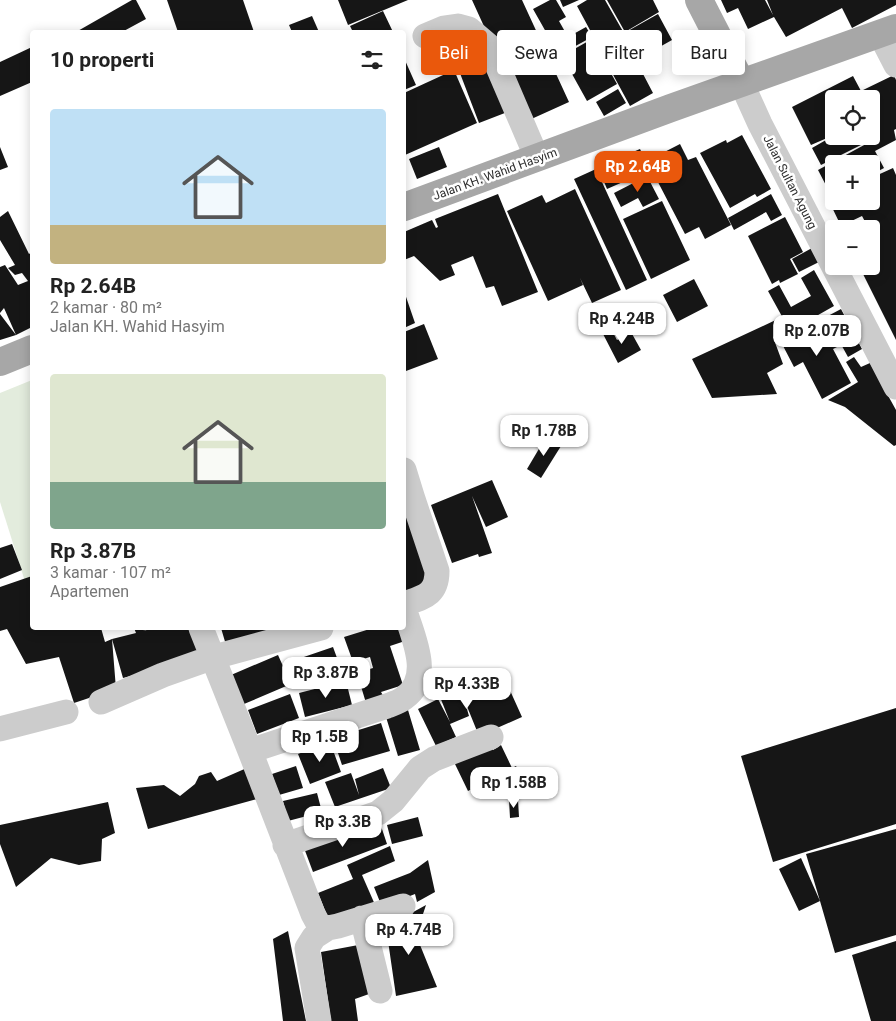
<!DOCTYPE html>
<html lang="id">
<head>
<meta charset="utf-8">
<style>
	:root { --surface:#fff; --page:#f2f2f2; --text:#222; --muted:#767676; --accent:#ea580c }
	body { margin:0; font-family:Roboto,sans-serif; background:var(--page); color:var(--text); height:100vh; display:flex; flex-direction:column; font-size:19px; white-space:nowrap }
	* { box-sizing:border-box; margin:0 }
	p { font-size:16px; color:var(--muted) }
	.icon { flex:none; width:28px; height:28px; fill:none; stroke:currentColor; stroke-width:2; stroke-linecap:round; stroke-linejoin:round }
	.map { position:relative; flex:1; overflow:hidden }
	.panel { position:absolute; left:30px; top:30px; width:376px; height:600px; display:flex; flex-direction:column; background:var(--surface); border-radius:5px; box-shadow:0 2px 12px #0003 }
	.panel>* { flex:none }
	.hud { position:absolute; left:421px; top:30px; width:399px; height:45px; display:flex; gap:10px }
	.buttons { position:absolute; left:825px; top:90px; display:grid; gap:10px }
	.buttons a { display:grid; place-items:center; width:55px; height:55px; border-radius:5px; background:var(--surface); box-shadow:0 2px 12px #0003; font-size:25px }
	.price { position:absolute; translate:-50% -42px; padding:0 11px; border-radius:10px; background:#fff; color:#222; font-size:16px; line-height:32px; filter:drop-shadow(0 1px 2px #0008) }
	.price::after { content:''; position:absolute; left:50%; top:30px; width:15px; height:11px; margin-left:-8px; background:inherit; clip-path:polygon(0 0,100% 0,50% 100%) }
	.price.on { background:var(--accent); color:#fff }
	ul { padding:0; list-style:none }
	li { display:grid; align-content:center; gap:10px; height:265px; padding:0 20px }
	li span { display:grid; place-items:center; height:155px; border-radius:5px; color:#555 }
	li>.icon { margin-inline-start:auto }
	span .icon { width:90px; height:90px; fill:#fffc; stroke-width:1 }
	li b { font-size:21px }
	h2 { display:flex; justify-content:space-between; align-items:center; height:60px; padding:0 20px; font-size:21px }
	.pill { padding:0 18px; border-radius:5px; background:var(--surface); box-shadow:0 2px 12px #0003; font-size:18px; line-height:45px }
	.pill.on { background:var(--accent); color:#fff }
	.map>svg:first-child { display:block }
	.green { fill:#e3ecdd }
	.building { fill:#161616 }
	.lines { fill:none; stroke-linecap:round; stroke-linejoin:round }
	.minor { stroke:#ccc; stroke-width:25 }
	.major { stroke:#a7a7a7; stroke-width:28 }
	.labels { text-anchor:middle; stroke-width:5; stroke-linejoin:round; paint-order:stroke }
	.street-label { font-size:12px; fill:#2f2f2f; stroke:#fff }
</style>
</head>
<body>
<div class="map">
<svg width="896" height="1021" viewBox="0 0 896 1021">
	<rect width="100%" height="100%" fill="#fff"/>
	<path class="green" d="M32,380V589L28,591L0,502V393Z"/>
	<path class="building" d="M132,0H136L146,19L122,32H76Z
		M167,0H243L254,32H178Z
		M338,0H408L348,25Z
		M472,0H522L569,102L527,121Z
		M550,0H556L566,17L559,21L568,37L586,27L592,37L559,55L533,9Z
		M560,0H579L563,7Z
		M587,0H605L629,42L604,56L577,6Z
		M607,0H653L659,12L625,32Z
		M721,0H765L773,15L767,0H896V5L852,28L842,8L786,37L774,17L748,29L738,8L727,13Z
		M383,11L393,32H353L350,26Z
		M658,14L672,40L640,58L626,32Z
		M312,16L319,32H292L289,25Z
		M592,39L617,84L587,101L562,56Z
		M32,47V82L0,96V62Z
		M618,50L623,58L632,53L653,93L630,106L604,58Z
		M488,55L510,111L479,123L458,68Z
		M404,58L416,85L404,90Z
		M454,70L477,123L405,155L404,93Z
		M894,75L896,80V129L894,130L896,140L875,151L884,168L871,175V164H834V194L831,195L818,170L866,144L865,143L821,165L812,148L833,136H871V99H834V135L811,145L792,107L853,76L861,91Z
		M618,89L626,103L604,116L596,102Z
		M742,135L771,189L757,197L755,194L730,208L700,153L726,140L727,143Z
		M680,144L688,160L696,157L731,225L705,239L699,227L685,234L647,161Z
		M0,147L8,167L0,170Z
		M439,147L447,167L417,179L409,159Z
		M640,149L650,170L607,189L598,167Z
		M893,168L896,175V340L859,266H871V254L879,250L871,234V229H869L862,216L841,226L828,199L834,196V201H871V178Z
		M596,169L647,280L626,290L574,179Z
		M647,176L659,199L643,207L638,198L621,207L614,193Z
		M575,189L621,290L592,303L580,278L583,285L548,301L507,211L542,195L546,203Z
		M498,194L538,292L502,306L494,286L486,288L473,256L451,265L455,275L440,281L414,256L404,260V232L432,220L436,228L438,227L435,219Z
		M771,194L782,215L771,221L766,212L734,230L728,218Z
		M662,201L690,260L651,279L623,219Z
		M8,211L29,254L32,252V327L16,335L4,308L0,313V267L5,265L18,285L28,281L22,273L15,275L8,268L15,265L0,240V217Z
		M785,217L803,252L790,259L798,274L780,283L779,280L772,284L748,236Z
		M812,248L819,262L799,272L792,259Z
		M814,270L834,306L790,331L768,291L779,285L791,307L811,296L801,278Z
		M694,279L708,306L677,322L663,295Z
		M404,291L415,323L404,328Z
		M841,309L862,349L848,357L826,317Z
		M0,314L16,335L0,340Z
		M822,317L837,347L833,349L851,383L822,399L803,362L794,367L780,340Z
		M780,318L786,331L773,337L783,364L767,373L777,394L712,398L692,359Z
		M424,324L438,359L406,371L404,366V332Z
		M610,327L617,340L631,332L641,350L618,363L602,332Z
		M854,357L861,367L870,363L896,410V445L894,446L845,407L828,400L858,382L846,362Z
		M546,437L561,446L541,478L527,469Z
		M492,480L508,517L486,527L472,496L492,553L479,557L478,554L452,563L431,505Z
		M410,512L432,583L404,593V514Z
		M12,544L22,570L0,579V548Z
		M32,576V628H101L105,642L112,639L136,633L134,628H151L143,631L154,628H192L203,651L160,668L123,678L112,639L116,689L74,703L59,657L26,664L7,629L0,631V587Z
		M221,628H280L226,645Z
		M373,628H401L405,641L390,646L403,685L381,692L385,699L366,703L357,673L373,668L370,657L353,662L344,637Z
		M333,647L344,677L308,689L298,659Z
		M278,655L291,684L244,704L231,675Z
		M450,676L456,690H459L462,695L478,688L482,697L508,686L522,717L479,736L464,699L469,716L450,724L456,737L436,746L418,709L438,699L450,722L440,697H437L431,684Z
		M346,681L352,705L305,717L299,693Z
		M290,694L299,718L257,734L248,710Z
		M896,708V824L773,862L741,756Z
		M408,710L420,750L398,756L386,717Z
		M381,723L390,751L342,765L333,738Z
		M330,742L341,772L310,784L298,754Z
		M490,744L493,750L501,745L512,768L516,766L530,794L518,800L499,785L489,780L468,791L454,762Z
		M296,766L303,788L279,795L272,774Z
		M249,767L261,798L148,829L136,788L164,785L180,796L195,784L199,776L211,772L217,781Z
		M383,768L391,788L335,807L325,782L351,773L359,795L355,779Z
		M317,793L322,812L288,821L283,801Z
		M509,800H518L519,817L510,818Z
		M108,802L115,833L102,839L101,861L79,865L51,858L16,887L0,844V825Z
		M418,817L423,836L392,844L387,825Z
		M381,826L387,844L313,872L304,848L340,834L343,840Z
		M896,829V935L835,953L820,901L799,911L779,869L801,858L820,901L806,854Z
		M390,846L395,861L362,875L376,907L331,925L318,893L353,879L347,865Z
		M428,860L435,892L417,902L415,894L382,907L374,887L410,873Z
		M426,905L416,935L437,987L396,996L386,927Z
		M288,931L306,1021H283L273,939Z
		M896,941V1021H871L852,955Z
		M369,943L383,989L355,999L358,1021H331L321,952Z"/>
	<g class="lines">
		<path class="minor" d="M880,34L896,65
			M425,36L444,28L458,26L469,29L489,46L537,158
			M741,82L760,124L896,387
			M404,470L412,496L404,499
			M404,604C424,597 437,595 437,571L412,496
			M201,628L250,751L313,914L319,925L328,928L338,926L403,906
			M101,702L163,675L214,657L321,628
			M0,729L66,712
			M250,751L387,706C392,704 399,702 404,698C434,677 412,635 404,608
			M285,845L378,813L393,801L420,768L434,759L491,737
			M362,918L380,991
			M319,1021L307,948L314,937L328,928"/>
		<path class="major" d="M699,0L741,82
			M404,207L671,108L896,28
			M0,362L32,349"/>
	</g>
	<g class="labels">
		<g class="street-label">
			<text transform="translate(495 174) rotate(-20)" y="4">Jalan KH. Wahid Hasyim</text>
			<text transform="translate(790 182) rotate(63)" y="4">Jalan Sultan Agung</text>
		</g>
	</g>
</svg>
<div class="buttons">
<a><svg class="icon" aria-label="locate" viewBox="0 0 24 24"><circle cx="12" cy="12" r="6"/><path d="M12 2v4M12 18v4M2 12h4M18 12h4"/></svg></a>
<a>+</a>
<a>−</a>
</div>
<b class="price on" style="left:638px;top:193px">Rp 2.64B</b>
<b class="price" style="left:622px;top:345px">Rp 4.24B</b>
<b class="price" style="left:817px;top:357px">Rp 2.07B</b>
<b class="price" style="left:544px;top:457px">Rp 1.78B</b>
<b class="price" style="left:326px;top:699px">Rp 3.87B</b>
<b class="price" style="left:467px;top:710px">Rp 4.33B</b>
<b class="price" style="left:320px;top:763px">Rp 1.5B</b>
<b class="price" style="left:514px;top:809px">Rp 1.58B</b>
<b class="price" style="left:343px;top:848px">Rp 3.3B</b>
<b class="price" style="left:409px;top:956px">Rp 4.74B</b>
<div class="hud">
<a class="pill on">Beli</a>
<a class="pill">Sewa</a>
<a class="pill">Filter</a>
<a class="pill">Baru</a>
</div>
<section class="panel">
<h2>10 properti<svg class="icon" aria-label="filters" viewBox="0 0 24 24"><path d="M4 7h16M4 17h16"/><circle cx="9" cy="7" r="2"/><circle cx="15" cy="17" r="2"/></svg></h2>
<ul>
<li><span style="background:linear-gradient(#bfe0f5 75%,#c2b280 0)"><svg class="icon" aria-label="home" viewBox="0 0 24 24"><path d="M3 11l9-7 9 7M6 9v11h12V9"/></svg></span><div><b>Rp 2.64B</b><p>2 kamar · 80 m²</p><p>Jalan KH. Wahid Hasyim</p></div></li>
<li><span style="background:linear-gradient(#dfe7d0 70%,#7fa58c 0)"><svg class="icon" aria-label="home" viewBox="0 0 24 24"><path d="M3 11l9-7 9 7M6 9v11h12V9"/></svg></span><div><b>Rp 3.87B</b><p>3 kamar · 107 m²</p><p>Apartemen</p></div></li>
</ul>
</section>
</div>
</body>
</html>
